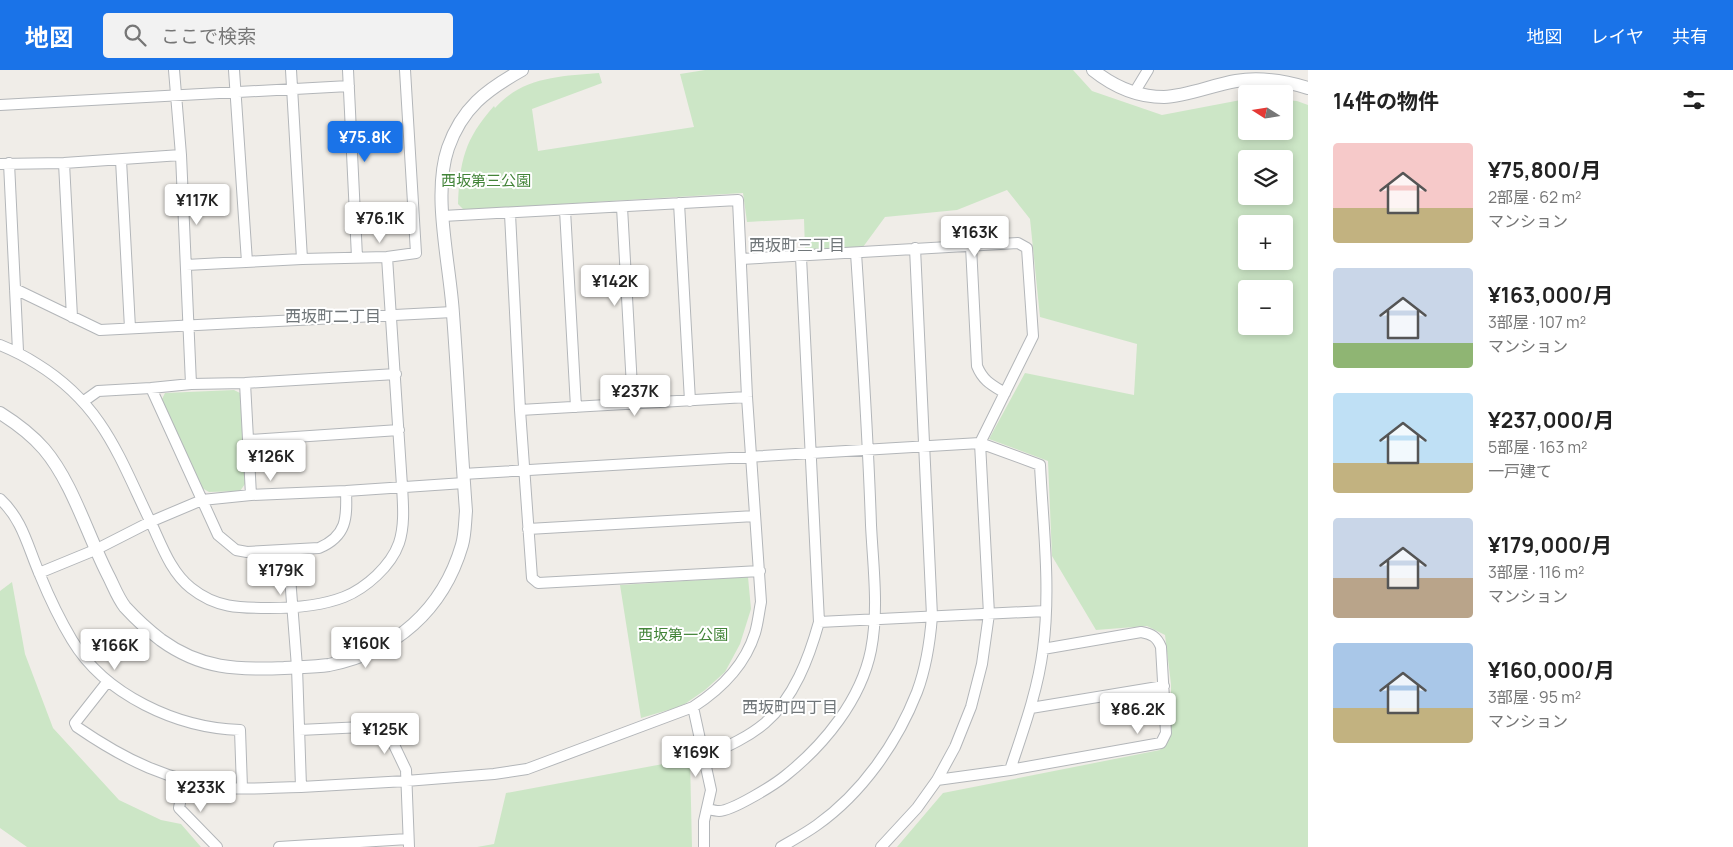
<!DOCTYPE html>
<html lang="ja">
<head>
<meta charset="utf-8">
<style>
	:root { --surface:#fff; --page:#f2f2f2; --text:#222; --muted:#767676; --accent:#1a73e8 }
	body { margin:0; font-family:Manrope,"Noto Sans JP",sans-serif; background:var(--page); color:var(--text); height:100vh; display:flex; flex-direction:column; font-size:19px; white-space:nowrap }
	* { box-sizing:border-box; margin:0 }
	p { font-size:16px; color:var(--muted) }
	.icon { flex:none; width:28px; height:28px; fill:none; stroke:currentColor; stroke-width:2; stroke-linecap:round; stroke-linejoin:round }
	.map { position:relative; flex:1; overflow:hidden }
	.details { display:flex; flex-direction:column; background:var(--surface); width:425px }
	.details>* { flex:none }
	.needle { width:32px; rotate:282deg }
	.tools { position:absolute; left:1238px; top:15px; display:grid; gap:10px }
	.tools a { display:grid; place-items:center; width:55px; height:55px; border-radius:5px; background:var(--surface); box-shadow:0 2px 8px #0003; font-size:25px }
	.price { position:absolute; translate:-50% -42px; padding:0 11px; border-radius:5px; background:#fff; color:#222; font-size:16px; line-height:32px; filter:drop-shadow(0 1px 2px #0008) }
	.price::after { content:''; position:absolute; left:50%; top:30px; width:15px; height:11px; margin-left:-8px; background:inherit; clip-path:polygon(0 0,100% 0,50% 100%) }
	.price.selected { background:var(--accent); color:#fff }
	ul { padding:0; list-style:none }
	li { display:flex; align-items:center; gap:15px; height:125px; padding:0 25px }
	li span { display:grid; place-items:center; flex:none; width:140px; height:100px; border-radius:5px; color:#555 }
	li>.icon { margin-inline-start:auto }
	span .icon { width:60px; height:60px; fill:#fffc; stroke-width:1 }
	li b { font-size:21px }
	h2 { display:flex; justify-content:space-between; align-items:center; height:60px; padding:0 25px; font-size:21px }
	header { display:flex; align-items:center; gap:30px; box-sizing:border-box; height:70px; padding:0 25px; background:var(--accent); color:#fff }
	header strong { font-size:24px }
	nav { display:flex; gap:28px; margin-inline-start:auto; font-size:18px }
	.search { width:350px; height:45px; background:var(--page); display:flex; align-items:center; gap:12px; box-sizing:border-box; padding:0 18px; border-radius:5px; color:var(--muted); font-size:19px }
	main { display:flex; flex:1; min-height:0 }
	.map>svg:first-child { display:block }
	.green { fill:#cce6c6; fill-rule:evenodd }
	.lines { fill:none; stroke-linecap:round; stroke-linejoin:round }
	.minor-casing { stroke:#b3b6b9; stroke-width:12 }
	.tertiary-casing { stroke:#b3b6b9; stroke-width:14 }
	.minor { stroke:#fff; stroke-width:10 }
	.tertiary { stroke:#fff; stroke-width:12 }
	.labels { text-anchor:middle; stroke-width:4; stroke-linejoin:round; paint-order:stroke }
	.park-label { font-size:15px; fill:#438439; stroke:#fff }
	.neighbourhood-label { font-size:16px; fill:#707679; stroke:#fff }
</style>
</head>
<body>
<header>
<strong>地図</strong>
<div class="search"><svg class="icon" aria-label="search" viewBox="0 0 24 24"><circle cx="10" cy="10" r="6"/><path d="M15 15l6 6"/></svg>ここで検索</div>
<nav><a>地図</a><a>レイヤ</a><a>共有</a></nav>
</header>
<main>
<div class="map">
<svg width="1308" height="777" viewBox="0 0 1308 777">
	<rect width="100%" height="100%" fill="#f0ede8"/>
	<path class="green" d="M705,0H1073L1092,21L1162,45L1246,29V61H1284V30L1297,31L1308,35V777H897L943,723L1160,680L1171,662V614L1165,565L1147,556L1096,560L1052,486L1048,391L989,369L1025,303L1134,325L1137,274L1040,247L1030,149L1007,120L957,140L885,147L863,177L805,180L804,149L747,152L743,123L464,140L458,134C460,91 464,70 494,36L495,38C522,7 561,6 599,3L602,13L532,39L538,81L694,57L680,4ZM1246,89H1284V126H1246ZM1246,154H1284V191H1246ZM1246,219H1284V256H1246Z
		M234,320L240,323L245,414L240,421L209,422L202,418L162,329L165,323Z
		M748,507L751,539L740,574L725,602L705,620L682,636L641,648L620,515Z
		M12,512L25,584L53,658L119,730L161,750L181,754L201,777H27L0,758V521Z
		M690,689L692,777H477L494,774L506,723Z"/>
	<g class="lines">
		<defs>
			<path id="minor" d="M174,0L181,85L191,314
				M234,0L247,192
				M291,0L302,189
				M348,0L357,187
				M1134,23L1148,0
				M0,35L349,16
				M121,90L130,258
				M9,93L18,281
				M64,93L72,247
				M0,94L64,93L181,85
				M679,133L690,331
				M622,137L633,335
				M565,140L576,337
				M510,144L520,340L532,508L538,513L760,501
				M971,176L977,296C983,311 992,315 1005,323
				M741,189L1018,173L1027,178L1033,266L980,373L989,544L982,594L971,637L955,677L937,710L917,738L881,777
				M186,195L302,189L387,187L416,183L405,0
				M15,219L100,260L453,242
				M0,275C15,281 23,285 37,294C105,336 120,390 153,457C163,479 172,503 191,518C216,538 239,538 269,538C294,538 321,536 344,527C366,518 391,496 399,473C405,455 403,434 402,416L387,187
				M245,313L251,425
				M151,318L218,465L236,480L247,482L319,478C347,466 347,448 346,421
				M84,331L98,321L151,318L191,314L245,313L396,304
				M520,340L747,327
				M249,370L399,360
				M463,404L980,373L1040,395C1043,455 1051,518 1043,579C1038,620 1023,661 1010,700
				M0,429C23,450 28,478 40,505C49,527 60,550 72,570C105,625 177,658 240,660L242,718
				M528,459L755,446
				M288,481L297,597L301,717L406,711L494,704L527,699L693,637C721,619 745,595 755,563C758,553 759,542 761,532L747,327L738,130L443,146
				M39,503L95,480L150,452L202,430L251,425L346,421L464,413
				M819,552L1046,541
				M108,611L75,653L77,657C125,690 170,712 228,718C252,720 278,717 301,717
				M693,637L711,720L704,751V777
				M1031,638L1164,616
				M299,660L385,656L406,700L409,777
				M704,687C726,677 747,668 765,653C794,628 809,588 819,552L801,187
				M937,710L1010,700L1161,673L1166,663L1161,577C1157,567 1152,564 1141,562L1043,579
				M184,711L179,738L217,777
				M708,739C712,740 716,741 719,741C732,741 774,715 785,706C824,675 861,630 871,580C879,539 873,496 871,455C868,364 862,273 856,183
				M279,777L408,769
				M781,777C793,770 806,763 817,755C862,723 897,673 917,622C926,598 930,572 932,546L915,178"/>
			<path id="tertiary" d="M1093,0C1113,16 1138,27 1164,27C1186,26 1213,15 1236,11C1259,7 1285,11 1308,18
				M0,343C16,353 31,364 44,379C73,413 88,467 109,507C114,517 118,528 125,537C136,549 148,560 161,570C201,599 237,600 284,598C299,597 314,597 329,595C395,582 443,540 462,475C465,465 465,452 466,441C461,376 458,310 453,244C450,194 432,125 448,78C462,38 486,20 522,0"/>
		</defs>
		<use href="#minor" class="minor-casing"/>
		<use href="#tertiary" class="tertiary-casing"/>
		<use href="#minor" class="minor"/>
		<use href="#tertiary" class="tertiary"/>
	</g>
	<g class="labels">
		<g class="park-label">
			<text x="486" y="116">西坂第三公園</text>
			<text x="683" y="570">西坂第一公園</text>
		</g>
		<g class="neighbourhood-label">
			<text x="797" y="181">西坂町三丁目</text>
			<text x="333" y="252">西坂町二丁目</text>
			<text x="790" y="643">西坂町四丁目</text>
		</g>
	</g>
</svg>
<div class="tools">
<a><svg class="needle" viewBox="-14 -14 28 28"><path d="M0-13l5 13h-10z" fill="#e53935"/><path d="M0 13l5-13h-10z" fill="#767676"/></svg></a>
<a><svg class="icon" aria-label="layers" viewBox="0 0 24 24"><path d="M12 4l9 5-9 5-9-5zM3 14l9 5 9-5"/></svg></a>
<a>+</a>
<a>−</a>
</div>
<b class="price selected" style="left:365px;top:93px">¥75.8K</b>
<b class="price" style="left:197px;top:156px">¥117K</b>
<b class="price" style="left:380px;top:174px">¥76.1K</b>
<b class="price" style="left:975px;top:188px">¥163K</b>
<b class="price" style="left:615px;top:237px">¥142K</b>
<b class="price" style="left:635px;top:347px">¥237K</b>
<b class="price" style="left:271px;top:412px">¥126K</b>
<b class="price" style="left:281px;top:526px">¥179K</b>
<b class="price" style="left:366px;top:599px">¥160K</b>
<b class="price" style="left:115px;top:601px">¥166K</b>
<b class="price" style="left:1138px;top:665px">¥86.2K</b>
<b class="price" style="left:385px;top:685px">¥125K</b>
<b class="price" style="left:696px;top:708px">¥169K</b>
<b class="price" style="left:201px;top:743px">¥233K</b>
</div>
<section class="details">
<h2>14件の物件<svg class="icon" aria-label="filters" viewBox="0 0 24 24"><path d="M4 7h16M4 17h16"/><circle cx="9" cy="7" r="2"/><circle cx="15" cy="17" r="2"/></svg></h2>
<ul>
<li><span style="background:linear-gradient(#f6c9c9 65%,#c2b280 0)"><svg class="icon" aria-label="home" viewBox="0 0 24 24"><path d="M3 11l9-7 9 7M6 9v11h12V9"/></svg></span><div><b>¥75,800/月</b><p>2部屋 · 62 m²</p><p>マンション</p></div></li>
<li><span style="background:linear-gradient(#c9d6e8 75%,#8fb573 0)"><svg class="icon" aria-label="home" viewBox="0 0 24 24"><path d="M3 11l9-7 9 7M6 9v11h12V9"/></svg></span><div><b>¥163,000/月</b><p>3部屋 · 107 m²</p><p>マンション</p></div></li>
<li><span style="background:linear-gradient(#bfe0f5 70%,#c2b280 0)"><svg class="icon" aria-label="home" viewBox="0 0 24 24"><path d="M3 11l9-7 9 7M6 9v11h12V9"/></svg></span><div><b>¥237,000/月</b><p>5部屋 · 163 m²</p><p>一戸建て</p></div></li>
<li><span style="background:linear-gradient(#c9d6e8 60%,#b9a48a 0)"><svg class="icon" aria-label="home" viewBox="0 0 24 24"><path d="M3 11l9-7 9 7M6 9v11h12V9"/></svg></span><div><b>¥179,000/月</b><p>3部屋 · 116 m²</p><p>マンション</p></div></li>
<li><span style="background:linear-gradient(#a9c7e8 65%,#c2b280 0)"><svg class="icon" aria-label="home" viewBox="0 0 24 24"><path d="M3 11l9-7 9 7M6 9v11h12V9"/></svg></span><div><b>¥160,000/月</b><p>3部屋 · 95 m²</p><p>マンション</p></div></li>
</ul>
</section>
</main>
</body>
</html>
